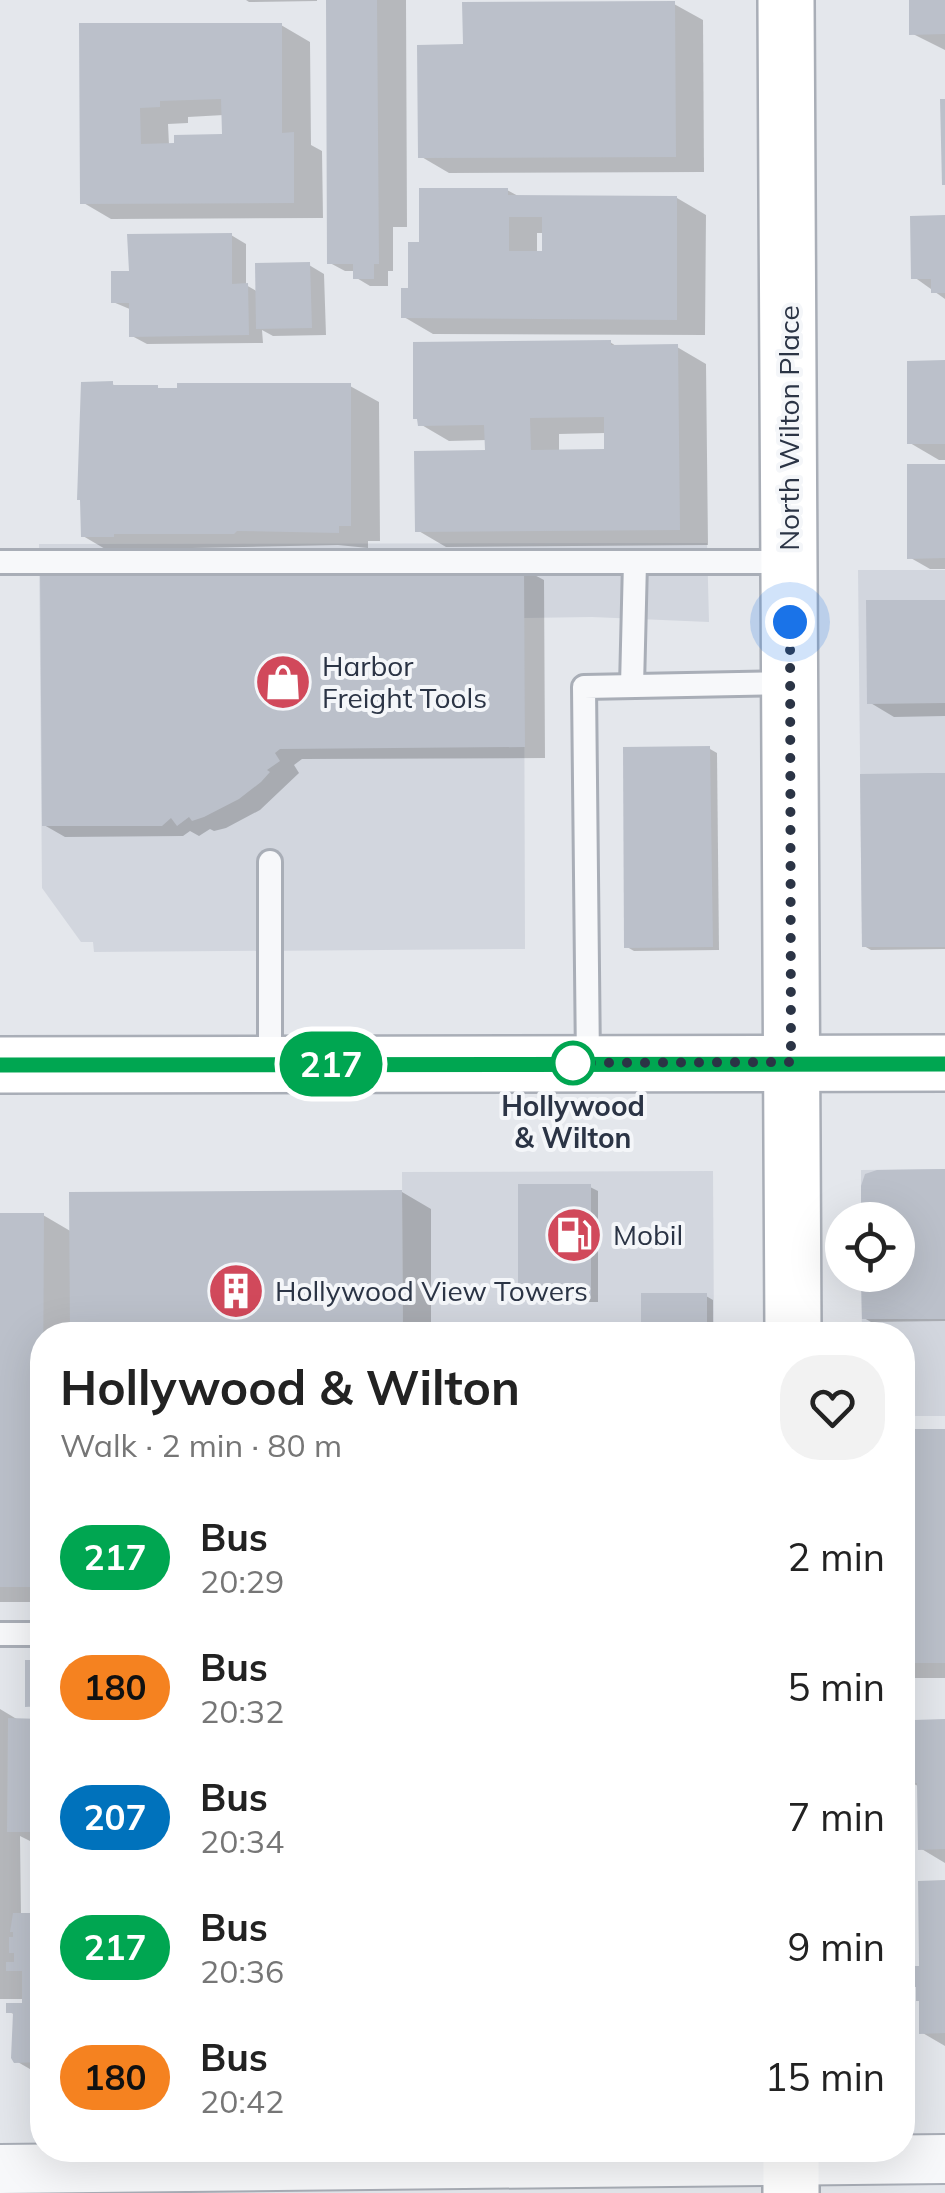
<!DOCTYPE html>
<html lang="en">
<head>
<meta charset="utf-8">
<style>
	:root { --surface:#fff; --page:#f2f2f2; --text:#222; --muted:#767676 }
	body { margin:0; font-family:Mulish,sans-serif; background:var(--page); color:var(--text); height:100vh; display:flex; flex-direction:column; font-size:38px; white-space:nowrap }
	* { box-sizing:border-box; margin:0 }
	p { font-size:32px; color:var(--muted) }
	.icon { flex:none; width:55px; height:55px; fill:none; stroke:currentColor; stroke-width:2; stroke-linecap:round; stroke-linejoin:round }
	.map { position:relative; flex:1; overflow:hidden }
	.drawer { position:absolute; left:30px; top:1322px; width:885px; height:840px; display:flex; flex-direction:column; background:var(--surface); border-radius:40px; box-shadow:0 10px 40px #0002 }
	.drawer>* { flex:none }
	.badge { padding:0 20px; border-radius:32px; font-size:35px; line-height:65px }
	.buttons { position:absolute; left:825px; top:1202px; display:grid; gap:20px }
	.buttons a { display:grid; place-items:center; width:90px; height:90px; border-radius:50%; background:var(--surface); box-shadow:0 10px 40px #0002; font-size:50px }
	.you { position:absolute; width:50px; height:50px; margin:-25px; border:8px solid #fff; border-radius:50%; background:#1a73e8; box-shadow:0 0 0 15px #1a73e833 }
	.map>.badge { position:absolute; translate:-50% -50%; box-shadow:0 0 0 5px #fff }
	.round { display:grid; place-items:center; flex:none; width:105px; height:105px; border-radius:40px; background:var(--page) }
	.headline { display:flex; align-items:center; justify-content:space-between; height:170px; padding:0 30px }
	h1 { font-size:48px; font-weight:700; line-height:75px }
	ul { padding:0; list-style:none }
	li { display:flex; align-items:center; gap:30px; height:130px; padding:0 30px }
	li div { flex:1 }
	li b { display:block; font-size:38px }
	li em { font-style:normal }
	li .badge { min-width:110px; font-weight:700; text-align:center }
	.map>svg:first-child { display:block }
</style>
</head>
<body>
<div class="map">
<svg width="945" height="2193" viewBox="0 0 945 2193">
	<rect width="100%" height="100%" fill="#e4e7ec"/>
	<g fill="#d2d6de">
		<path d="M707,543L709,622L592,617L524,618L525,949L94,952L93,942H81L42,888L39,544Z"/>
		<path d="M858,570H945V947H862Z"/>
		<path d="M945,1169V1416H903L902,1335H862L861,1275H898V1220H861V1170Z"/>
		<path d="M713,1171L714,1335H403L402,1172Z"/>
	</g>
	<g fill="#0003" fill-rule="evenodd">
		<path d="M246,0H317V1L249,2Z"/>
		<path d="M329,0H406L407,227H393V271H388V286H370L355,277V271H345L330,263Z"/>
		<path d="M912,0H945V50L911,33Z"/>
		<path d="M674,4L703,20L704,172L449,173L420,156L465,47Z"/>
		<path d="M82,25H281L310,42L311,145L322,151L323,218L111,219L82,202ZM224,115V136L169,145L168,124L188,123V117Z"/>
		<path d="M507,190L520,197L677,198L706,215L705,335L433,334L404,317L421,244ZM537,233H545V253H537Z"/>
		<path d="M945,218V299L914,277Z"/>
		<path d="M231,235L246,244V285L258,292L309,265L324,274L326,335L273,336L262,330L263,343L147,344L132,336V310L113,302L131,273Z"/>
		<path d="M610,342L619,348L677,347L706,364L708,545L446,547L417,530L487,452V440L449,441L420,424ZM606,433V451L559,452V434Z"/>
		<path d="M945,363V460H939L910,443Z"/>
		<path d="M112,384L118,387L162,390L350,386L379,402L380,541H368V548L338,545L142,549V553H112L83,536Z"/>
		<path d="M945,466V569H930L909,557Z"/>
		<path d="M523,569L544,580L545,758L302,759L294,765L299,773L260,810L226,828L214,831L210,829L199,836L190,831L183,836L65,837L44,825Z"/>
		<path d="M945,602V716L894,717L869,702Z"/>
		<path d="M710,749L717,753L719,950L634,951L627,947Z"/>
		<path d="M945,776V949L871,950L864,946Z"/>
		<path d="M945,1172V1321L871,1322L864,1318L865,1275H898V1220H865Z"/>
		<path d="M590,1187L598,1191V1302H528L521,1298Z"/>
		<path d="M402,1192L431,1209V1335H42V1602H0V1216L43,1215L72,1232Z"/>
		<path d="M706,1296L713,1300V1335H644Z"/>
		<rect x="902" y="1431" width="43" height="247"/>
		<path d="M28,1662H42V1714L28,1705Z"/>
		<path d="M0,1709L20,1721H42V1847L20,1836L21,1915H42V2076L16,2061V2015L9,2012L25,2006V1999H0Z"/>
		<path d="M945,1722V1863L920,1848V1787L912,1783L917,1762Z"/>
		<path d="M945,1882V2046L921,2032L918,1987Z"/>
	</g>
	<g fill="#bbc0ca" fill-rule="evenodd">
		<path d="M326,0H377L379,264H374V279H353V264H327Z"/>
		<path d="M909,0H945V34L909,35Z"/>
		<path d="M675,1L676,157L418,158L417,45L463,44L462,2Z"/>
		<path d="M79,23H282V133L294,132V203L80,204ZM221,99L222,134L174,135V143L141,144L140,108L160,107V101Z"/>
		<path d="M940,99H945V185H942Z"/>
		<path d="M419,188H508V195L677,196V320L401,318V288H408V242H419ZM509,217H542V251H509Z"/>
		<path d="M945,215V293H931V279H911L910,216Z"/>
		<path d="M232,233V284L248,283L249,335L129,337V303H111V271H129L127,234Z"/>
		<path d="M310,262L312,328L256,329L255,263Z"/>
		<path d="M611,340V345L678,344L680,530L415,532L414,451L485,450L484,425L418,426L417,419H413V342ZM604,417V449L531,450L530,418Z"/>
		<path d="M945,360V444H907V361Z"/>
		<path d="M113,381V385H158V388H177V383H351V526H339V533L237,531L234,534H114V537H81L80,500H77L81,382Z"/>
		<path d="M907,464H945V558L907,559Z"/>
		<path d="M524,566L525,747L280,749L275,753L280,761L267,770L270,772L261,782L239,799L204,817L192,821L189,817L177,826L171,818L162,826H42L40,569Z"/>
		<path d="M866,600H945V703L867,704Z"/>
		<path d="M710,746L713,947L624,948L623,747Z"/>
		<path d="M928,773H945V947H862L860,774Z"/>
		<path d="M945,1169V1319H862L861,1275H898V1220H861V1186L865,1174L877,1170Z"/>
		<rect x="518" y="1184" width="73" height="115"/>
		<path d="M402,1190L403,1335H310V1331L268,1332V1335H70L69,1192Z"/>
		<path d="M0,1213H44L42,1587H0Z"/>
		<rect x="641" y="1293" width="66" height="42"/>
		<rect x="902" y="1429" width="43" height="234"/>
		<path d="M25,1660H42V1706L25,1707Z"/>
		<path d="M8,1718L42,1719V1842H37V1832H7Z"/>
		<path d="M945,1719V1849L918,1850L917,1783L910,1784V1760H915L914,1720Z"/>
		<path d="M945,1880V2033L919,2034V2001H916V1987H913L912,1966H919L918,1881Z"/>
		<path d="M13,1913H42V2062L14,2063L11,2058L13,2013H6V2003H22V1971H6V1962H14V1953H9V1937H13V1932H10Z"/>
	</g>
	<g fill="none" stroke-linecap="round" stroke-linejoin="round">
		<g stroke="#a9aeb7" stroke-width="28">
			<g id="lane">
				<path d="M0,562H790"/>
				<path d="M632,686L635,562"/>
				<path d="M270,862V1064"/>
				<path d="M588,1063L584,687L790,683"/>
				<path d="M0,1634H42"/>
			</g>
		</g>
		<g stroke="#a9aeb7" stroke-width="52">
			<path id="street" d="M0,2169L945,2159"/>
		</g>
		<g stroke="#a9aeb7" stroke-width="60">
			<g id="secondary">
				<path d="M786,0L793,1335"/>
				<path d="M0,1065L945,1063"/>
				<path d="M791,2150V2193"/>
			</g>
		</g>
		<use href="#lane" stroke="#f7f8fa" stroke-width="22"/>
		<use href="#street" stroke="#f7f8fa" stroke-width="48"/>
		<use href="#secondary" stroke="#fff" stroke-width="55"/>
	</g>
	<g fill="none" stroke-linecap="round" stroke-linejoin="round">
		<g stroke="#fff" stroke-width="22">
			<path id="line" d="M0,1065L945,1064"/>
		</g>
		<use href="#line" stroke="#00a651" stroke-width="15"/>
		<path stroke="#2b3445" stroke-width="10" stroke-dasharray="0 18" d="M573,1063L791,1062L790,622"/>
	</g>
	<defs>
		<g id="shop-disc" transform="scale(2.875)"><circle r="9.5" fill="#d1495b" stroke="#f4f6f9"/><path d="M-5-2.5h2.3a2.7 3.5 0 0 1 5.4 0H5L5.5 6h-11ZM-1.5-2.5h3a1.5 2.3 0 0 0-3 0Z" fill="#fff"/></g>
		<g id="fuel-disc" transform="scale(2.875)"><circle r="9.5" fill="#d1495b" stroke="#f4f6f9"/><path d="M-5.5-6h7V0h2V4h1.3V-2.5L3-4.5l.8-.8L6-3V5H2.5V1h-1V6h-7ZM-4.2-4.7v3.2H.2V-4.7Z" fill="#fff"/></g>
		<g id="building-disc" transform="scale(2.875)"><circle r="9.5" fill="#d1495b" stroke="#f4f6f9"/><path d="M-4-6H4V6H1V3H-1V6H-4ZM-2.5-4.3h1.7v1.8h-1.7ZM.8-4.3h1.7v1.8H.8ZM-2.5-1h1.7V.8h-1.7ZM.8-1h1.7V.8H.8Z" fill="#fff"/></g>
	</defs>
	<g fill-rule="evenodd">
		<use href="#shop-disc" x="283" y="682"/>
		<use href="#fuel-disc" x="574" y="1235"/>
		<use href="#building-disc" x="236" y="1291"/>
	</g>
	<circle fill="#fff" stroke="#00a651" stroke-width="5" cx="573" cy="1063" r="20"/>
	<g text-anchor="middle" stroke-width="8" stroke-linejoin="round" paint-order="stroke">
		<g font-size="28" fill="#2b3445" stroke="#f4f6f9">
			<text transform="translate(789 428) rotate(-90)" y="10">North Wilton Place</text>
		</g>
		<g font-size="28" fill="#2b3445" stroke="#f4f6f9" text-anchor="start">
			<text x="322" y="676">Harbor<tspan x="322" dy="32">Freight Tools</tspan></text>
			<text x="613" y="1245">Mobil</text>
			<text x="275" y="1301">Hollywood View Towers</text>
		</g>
		<g font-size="28" font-weight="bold" fill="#2b3445" stroke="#f4f6f9">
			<text x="573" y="1116">Hollywood<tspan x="573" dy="32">&amp; Wilton</tspan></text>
		</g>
	</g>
</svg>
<div class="buttons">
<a><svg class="icon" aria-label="locate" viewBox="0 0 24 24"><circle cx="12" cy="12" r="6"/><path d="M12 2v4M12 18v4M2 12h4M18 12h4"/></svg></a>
</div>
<div class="you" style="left:790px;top:622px"></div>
<b class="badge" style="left:331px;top:1064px;background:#00a651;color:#fff">217</b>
<section class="drawer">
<div class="headline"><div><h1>Hollywood &amp; Wilton</h1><p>Walk · 2 min · 80 m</p></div><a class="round"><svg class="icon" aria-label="heart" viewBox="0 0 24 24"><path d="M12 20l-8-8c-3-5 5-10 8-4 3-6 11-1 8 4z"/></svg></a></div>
<ul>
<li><span class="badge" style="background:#00a651;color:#fff">217</span><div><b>Bus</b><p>20:29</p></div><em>2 min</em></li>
<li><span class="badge" style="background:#f58220;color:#111">180</span><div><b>Bus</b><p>20:32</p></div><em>5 min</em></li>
<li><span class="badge" style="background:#0072bc;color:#fff">207</span><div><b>Bus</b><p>20:34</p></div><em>7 min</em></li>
<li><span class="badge" style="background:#00a651;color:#fff">217</span><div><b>Bus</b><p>20:36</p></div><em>9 min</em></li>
<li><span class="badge" style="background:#f58220;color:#111">180</span><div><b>Bus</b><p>20:42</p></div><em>15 min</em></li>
</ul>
</section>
</div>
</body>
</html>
